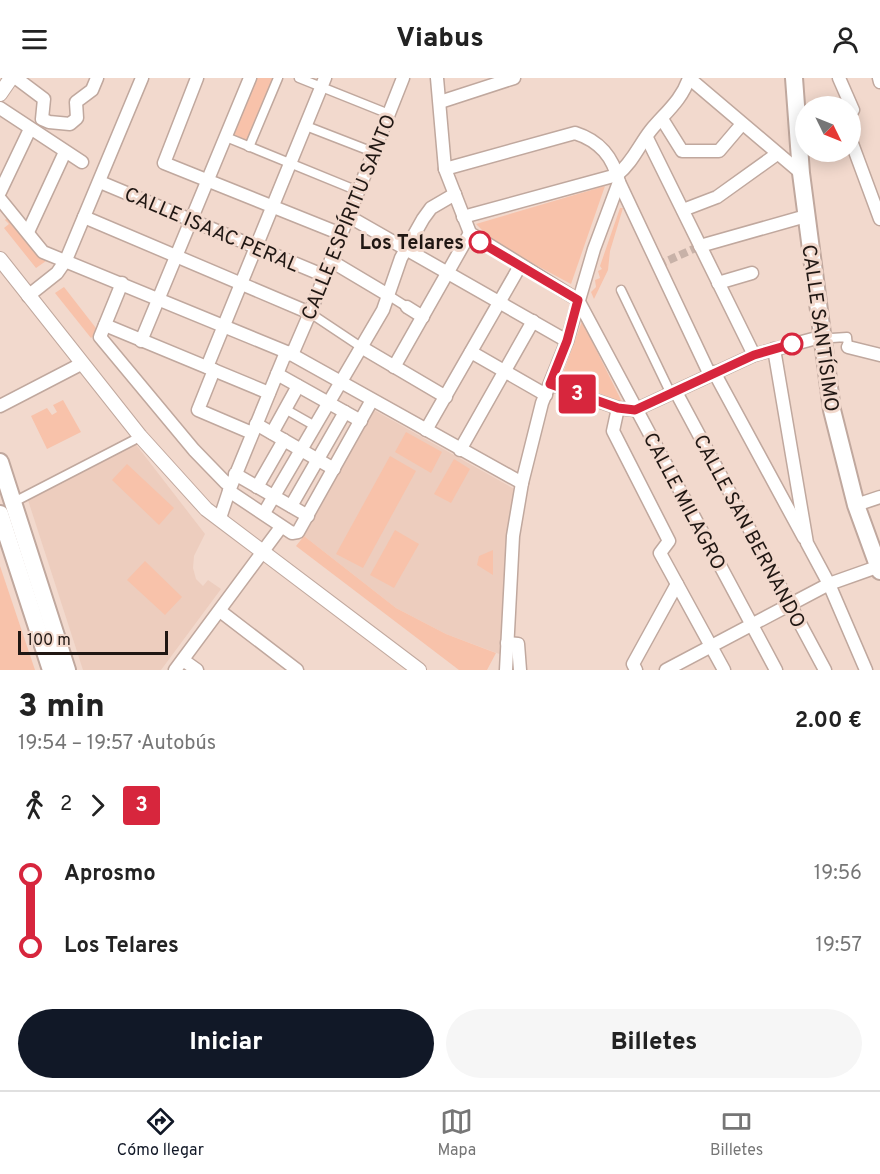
<!DOCTYPE html>
<html lang="es">
<head>
<meta charset="utf-8">
<style>
	:root { --surface:#fff; --page:#f6f6f6; --text:#222; --muted:#767676; --line:#e0e0e0; --accent:#111827 }
	body { margin:0; font-family:Overpass,sans-serif; background:var(--page); color:var(--text); height:100vh; display:flex; flex-direction:column; font-size:22px; white-space:nowrap }
	* { box-sizing:border-box; margin:0 }
	p { font-size:20px; color:var(--muted) }
	.icon { flex:none; width:33px; height:33px; fill:none; stroke:currentColor; stroke-width:2; stroke-linecap:round; stroke-linejoin:round }
	.map { position:relative; height:592px; overflow:hidden }
	.details { display:flex; flex-direction:column; background:var(--surface); flex:1 }
	.details>* { flex:none }
	.badge { padding:0 12px; border-radius:4px; font-size:21px; line-height:39px }
	.needle { width:39px; rotate:133deg }
	.fabs { position:absolute; left:795px; top:18px; display:grid; gap:12px }
	.fabs a { display:grid; place-items:center; width:66px; height:66px; border-radius:50%; background:var(--surface); box-shadow:0 3px 15px #0003; font-size:30px }
	.scale { position:absolute; left:18px; bottom:15px; width:150px; box-sizing:border-box; padding-left:6px; border:3px solid #201713; border-top:0; font-size:16px; line-height:21px; white-space:nowrap; color:#201713; -webkit-text-stroke:4px #f2d9cd; paint-order:stroke }
	.map>.badge { position:absolute; translate:-50% -50%; box-shadow:0 0 0 3px #fff }
	.legs { display:flex; align-items:center; gap:9px; height:66px; padding:0 18px; font-size:20px }
	.legs p { margin-inline-start:auto }
	.overview { display:flex; align-items:center; justify-content:space-between; height:102px; padding:0 18px }
	h1 { font-size:33px; font-weight:800; line-height:45px }
	.primary-button { display:flex; gap:12px; margin-top:auto; padding:12px 18px }
	.primary-button a { flex:1; height:69px; border-radius:36px; background:var(--accent); color:#fff; font-size:24px; font-weight:800; line-height:69px; text-align:center }
	.primary-button a+a { background:var(--page); color:var(--text) }
	ul { padding:0 18px; list-style:none }
	li { display:flex; align-items:center; gap:21px; height:72px; font-size:22px }
	li i { display:grid; place-items:center; width:9px; height:100%; margin:0 8px; background:currentColor }
	li i::after { content:''; width:15px; height:15px; margin:-8px; border:4px solid; border-radius:50%; background:var(--surface) }
	li p { margin-inline-start:auto }
	li:first-child i { background:linear-gradient(#0000 50%,currentColor 0) }
	li:last-child i { background:linear-gradient(currentColor 50%,#0000 0) }
	header { display:flex; justify-content:space-between; align-items:center; height:78px; padding:0 18px; background:var(--surface); font-size:27px; font-weight:800 }
	.menu { display:flex; justify-content:space-around; align-items:center; height:84px; border-top:2px solid var(--line); background:var(--surface); font-size:16px; color:var(--muted) }
	.menu a { display:grid; justify-items:center; gap:3px }
	.menu .active { color:var(--accent) }
	.map>svg:first-child { display:block }
</style>
</head>
<body>
<header><svg class="icon" aria-label="menu" viewBox="0 0 24 24"><path d="M4 6h16M4 12h16M4 18h16"/></svg>Viabus<svg class="icon" aria-label="person" viewBox="0 0 24 24"><circle cx="12" cy="8" r="4"/><path d="M4 21q1-7 8-7t8 7"/></svg></header>
<div class="map">
<svg width="880" height="592" viewBox="0 0 880 592">
	<rect width="100%" height="100%" fill="#f2d9cd"/>
	<g fill="#edcdbe">
		<path d="M374,332L516,412L502,577L446,556L396,530L304,458Z"/>
		<path d="M134,364L205,456L194,478L193,490L196,501L203,508L208,502L221,511L161,592H83L27,419Z"/>
	</g>
	<g fill="#f8c2aa">
		<path d="M257,0H276L250,65L233,58Z"/>
		<path d="M605,108L571,206L495,165L476,146Z"/>
		<path d="M620,130H623L610,173L608,192L594,221L591,214L596,209L595,202L600,200L598,193L602,191L600,188Z"/>
		<path d="M9,138L46,183L36,190L4,150L9,146L5,142Z"/>
		<path d="M64,209L99,254L91,260L55,215Z"/>
		<path d="M582,243L622,324L565,302L562,298Z"/>
		<path d="M63,322L81,354L47,371L31,338L47,330L52,337L57,334L53,327Z"/>
		<path d="M406,354L442,374L431,395L395,374Z"/>
		<path d="M390,378L416,393L363,490L336,476Z"/>
		<path d="M454,381L470,391L451,425L434,416Z"/>
		<path d="M127,386L174,430L159,447L112,402Z"/>
		<path d="M395,452L419,466L394,510L370,497Z"/>
		<path d="M304,458L396,530L446,556L496,575L487,592H459L296,468Z"/>
		<path d="M493,472V497L477,487L479,478Z"/>
		<path d="M145,483L182,519L165,537L127,502Z"/>
		<path d="M0,488L35,592H0Z"/>
	</g>
	<g fill="none" stroke-linecap="round" stroke-linejoin="round">
		<path stroke="#c8b2a8" stroke-width="8" stroke-dasharray="8 4" stroke-linecap="butt" d="M658,187L700,168"/>
		<g stroke="#c0a89e" stroke-width="11">
			<g id="pedestrian">
				<path d="M299,0L389,36"/>
				<path d="M306,48L373,74"/>
				<path d="M226,59L358,113"/>
				<path d="M249,69L278,0"/>
				<path d="M621,212L671,316"/>
				<path d="M388,217L407,229"/>
				<path d="M310,235L361,269"/>
				<path d="M824,258L832,260L847,259L848,269"/>
				<path d="M285,331L315,348"/>
				<path d="M12,425L134,362"/>
			</g>
		</g>
		<g stroke="#c0a89e" stroke-width="15">
			<g id="minor">
				<path d="M16,0L44,21L42,41L49,44L70,46L77,40L76,24L92,12L97,0"/>
				<path d="M197,0L164,85L341,156"/>
				<path d="M437,0L445,91L470,155L578,222"/>
				<path d="M689,0L801,95"/>
				<path d="M839,0L853,32L850,36"/>
				<path d="M879,0L880,4"/>
				<path d="M440,24L514,0"/>
				<path d="M0,30L82,84"/>
				<path d="M662,41L682,73H719L742,46"/>
				<path d="M647,60L754,277"/>
				<path d="M850,60L880,141"/>
				<path d="M445,91L575,55C600,63 613,79 619,104L594,171L567,263L542,325L522,405L513,458L506,592"/>
				<path d="M100,104L325,198"/>
				<path d="M619,104L710,297"/>
				<path d="M0,114L30,51"/>
				<path d="M0,121L43,174L289,275L522,405"/>
				<path d="M683,132L717,119L777,76"/>
				<path d="M348,138L567,263"/>
				<path d="M84,139L310,235"/>
				<path d="M463,139L617,97C633,84 639,67 651,52C665,35 682,22 689,0"/>
				<path d="M28,154L65,74"/>
				<path d="M700,168L806,138"/>
				<path d="M331,183L388,217"/>
				<path d="M122,205L100,259L194,372L226,405"/>
				<path d="M718,205L752,195"/>
				<path d="M28,218L57,195L66,182L142,0"/>
				<path d="M578,222L776,592"/>
				<path d="M407,229L423,239"/>
				<path d="M105,247L269,315"/>
				<path d="M141,263L250,0"/>
				<path d="M361,269L446,319"/>
				<path d="M848,269L880,277"/>
				<path d="M774,271L807,465L829,506L866,592"/>
				<path d="M471,274L546,317"/>
				<path d="M207,289L325,0"/>
				<path d="M394,289L470,155"/>
				<path d="M214,292L198,332L252,355"/>
				<path d="M714,294L804,460"/>
				<path d="M277,296L361,343"/>
				<path d="M550,306L618,330L635,332L754,277L824,258"/>
				<path d="M676,314L825,592"/>
				<path d="M0,328L81,286"/>
				<path d="M618,330L613,353L669,463L660,475L724,592"/>
				<path d="M256,346L334,391"/>
				<path d="M426,352L520,188"/>
				<path d="M272,355L298,308"/>
				<path d="M460,372L533,243"/>
				<path d="M235,396L308,438"/>
				<path d="M257,409L284,362"/>
				<path d="M229,413L292,455L298,454L372,322"/>
				<path d="M856,427L880,419"/>
				<path d="M291,428L345,334"/>
				<path d="M264,435L383,232L401,180L423,141L431,130L455,116"/>
				<path d="M220,440L229,413L284,279L294,272L310,235L403,0"/>
				<path d="M220,533L297,592"/>
				<path d="M507,565L518,566L520,592"/>
				<path d="M183,582L197,592"/>
				<path d="M175,592L281,449"/>
				<path d="M636,592L633,586L677,506"/>
				<path d="M666,592L829,506L880,488"/>
			</g>
		</g>
		<g stroke="#c0a89e" stroke-width="16">
			<g id="tertiary">
				<path d="M0,16L11,0"/>
				<path d="M0,181L140,358L206,431L419,592"/>
			</g>
		</g>
		<g stroke="#c0a89e" stroke-width="20">
			<g id="secondary">
				<path d="M794,0L801,95L832,332L856,427L880,493"/>
				<path d="M0,384L67,592"/>
				<path d="M0,436L51,592"/>
			</g>
		</g>
		<use href="#pedestrian" stroke="#fff" stroke-width="8"/>
		<use href="#minor" stroke="#fff" stroke-width="12"/>
		<use href="#tertiary" stroke="#fff" stroke-width="14"/>
		<use href="#secondary" stroke="#fff" stroke-width="16"/>
	</g>
	<g fill="none" stroke-linecap="round" stroke-linejoin="round">
		<g stroke="#fff" stroke-width="14">
			<path id="line-1" d="M480,164L578,222L567,263L550,306L618,330L635,332L754,277L792,266"/>
		</g>
		<use href="#line-1" stroke="#d7263d" stroke-width="9"/>
	</g>
	<g fill="#fff" stroke="#d7263d" stroke-width="3">
		<circle cx="480" cy="164" r="10"/>
		<circle cx="792" cy="266" r="10"/>
	</g>
	<g text-anchor="middle" stroke-width="6" stroke-linejoin="round" paint-order="stroke">
		<g font-size="20" fill="#201713" stroke="#f2d9cd">
			<text transform="translate(348 139) rotate(-68)" y="7">CALLE ESPÍRITU SANTO</text>
			<text transform="translate(212 151) rotate(23)" y="7">CALLE ISAAC PERAL</text>
			<text transform="translate(821 250) rotate(82)" y="7">CALLE SANTÍSIMO</text>
			<text transform="translate(685 423) rotate(62)" y="7">CALLE MILAGRO</text>
			<text transform="translate(750 453) rotate(62)" y="7">CALLE SAN BERNANDO</text>
		</g>
		<g font-size="20" font-weight="bold" fill="#201713" stroke="#f2d9cd" text-anchor="end">
			<text x="464" y="171">Los Telares</text>
		</g>
	</g>
</svg>
<div class="fabs">
<a><svg class="needle" viewBox="-14 -14 28 28"><path d="M0-13l5 13h-10z" fill="#e53935"/><path d="M0 13l5-13h-10z" fill="#767676"/></svg></a>
</div>
<div class="scale">100 m</div>
<b class="badge" style="left:577px;top:316px;background:#d7263d;color:#fff">3</b>
</div>
<section class="details">
<div class="overview"><div><h1>3 min</h1><p>19:54 – 19:57 · Autobús</p></div><b>2.00 €</b></div>
<div class="legs"><svg class="icon" aria-label="walk" viewBox="0 0 24 24"><circle cx="13" cy="4" r="2"/><path d="M13 8l-2 6 4 7M11 14l-3 7M7 12l3-4h3l4 4"/></svg>2<svg class="icon" aria-label="forward" viewBox="0 0 24 24"><path d="M9 5l7 7-7 7"/></svg><b class="badge" style="background:#d7263d;color:#fff">3</b></div>
<ul>
<li><i style="color:#d7263d"></i><b>Aprosmo</b><p>19:56</p></li>
<li><i style="color:#d7263d"></i><b>Los Telares</b><p>19:57</p></li>
</ul>
<div class="primary-button"><a>Iniciar</a><a>Billetes</a></div>
</section>
<nav class="menu">
<a class="active"><svg class="icon" aria-label="directions" viewBox="0 0 24 24"><path d="M12 3l9 9-9 9-9-9zM9 14v-3h6M13 9l2 2-2 2"/></svg>Cómo llegar</a>
<a><svg class="icon" aria-label="map" viewBox="0 0 24 24"><path d="M3 6l6-2 6 2 6-2v14l-6 2-6-2-6 2zM9 4v14M15 6v14"/></svg>Mapa</a>
<a><svg class="icon" aria-label="tickets" viewBox="0 0 24 24"><path d="M3 7h18v10H3zM15 7v10"/></svg>Billetes</a>
</nav>
</body>
</html>
